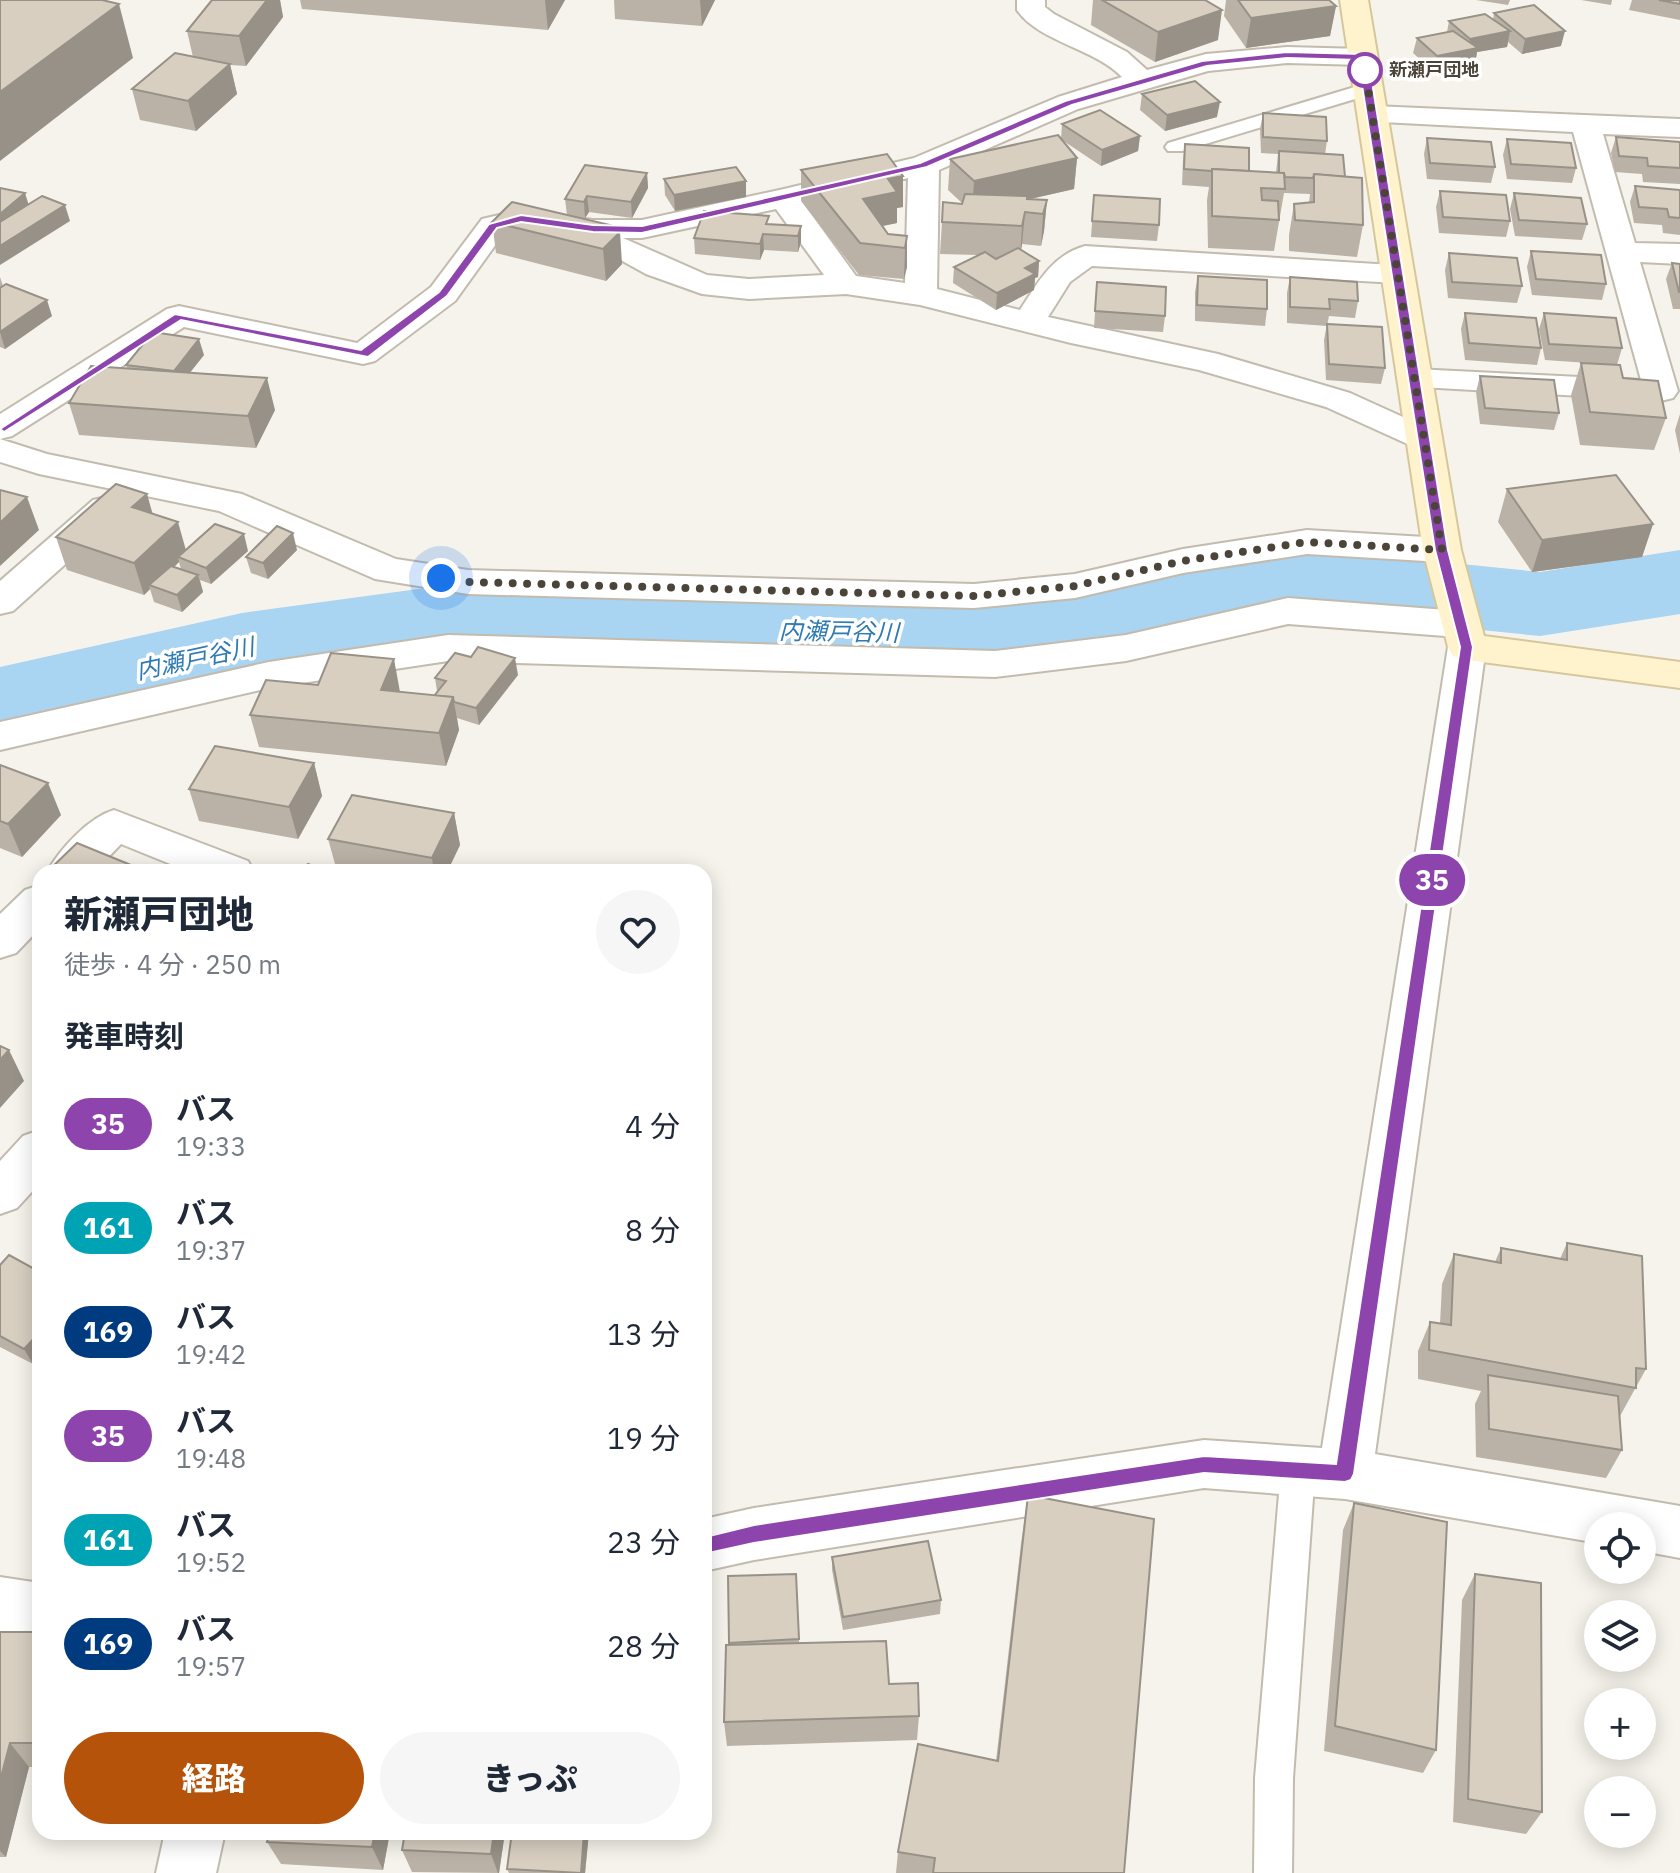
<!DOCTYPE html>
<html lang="ja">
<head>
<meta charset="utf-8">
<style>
	:root { --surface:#fff; --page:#f6f6f7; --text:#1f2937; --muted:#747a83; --accent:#b45309 }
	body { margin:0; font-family:"IBM Plex Sans","Noto Sans JP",sans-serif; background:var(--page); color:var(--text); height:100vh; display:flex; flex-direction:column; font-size:30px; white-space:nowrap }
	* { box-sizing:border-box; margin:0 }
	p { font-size:26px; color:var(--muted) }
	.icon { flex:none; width:44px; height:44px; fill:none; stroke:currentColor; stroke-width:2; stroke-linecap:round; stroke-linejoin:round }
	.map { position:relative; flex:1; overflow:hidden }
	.sheet { position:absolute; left:32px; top:864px; width:680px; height:976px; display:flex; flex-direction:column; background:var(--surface); border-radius:24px; box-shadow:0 4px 20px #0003 }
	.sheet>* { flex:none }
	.badge { padding:0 16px; border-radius:26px; font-size:28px; line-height:52px }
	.tools { position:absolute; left:1584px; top:1512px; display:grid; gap:16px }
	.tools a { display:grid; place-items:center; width:72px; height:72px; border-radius:50%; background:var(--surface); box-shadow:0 4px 20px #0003; font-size:40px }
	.you { position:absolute; width:40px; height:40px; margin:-20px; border:6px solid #fff; border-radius:50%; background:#1a73e8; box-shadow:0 0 0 12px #1a73e833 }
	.map>.badge { position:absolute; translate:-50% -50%; box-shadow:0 0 0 4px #fff }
	h2 { padding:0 32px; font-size:30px; line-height:72px }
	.round { display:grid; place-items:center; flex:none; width:84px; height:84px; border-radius:42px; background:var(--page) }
	.head { display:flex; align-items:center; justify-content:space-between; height:136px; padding:0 32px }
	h1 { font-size:38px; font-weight:800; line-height:60px }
	.button { display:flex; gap:16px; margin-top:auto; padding:16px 32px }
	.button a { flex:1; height:92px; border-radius:48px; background:var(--accent); color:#fff; font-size:32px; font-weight:800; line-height:92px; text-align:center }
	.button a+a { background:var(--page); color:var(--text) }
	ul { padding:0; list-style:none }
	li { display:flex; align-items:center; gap:24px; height:104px; padding:0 32px }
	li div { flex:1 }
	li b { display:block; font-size:30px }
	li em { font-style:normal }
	li .badge { min-width:88px; font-weight:700; text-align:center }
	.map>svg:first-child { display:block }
</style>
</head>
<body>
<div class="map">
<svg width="1680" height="1873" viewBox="0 0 1680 1873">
	<rect width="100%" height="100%" fill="#f6f3ec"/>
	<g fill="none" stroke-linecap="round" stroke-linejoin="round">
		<path fill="#a9d4f2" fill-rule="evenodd" d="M1680,550V614L1540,636L1332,615L1226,620L1045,660L869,667L433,653L242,681L0,737V667L242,613L433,587L869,601L1045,594L1226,556L1332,551L1540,572Z"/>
		<g stroke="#c2bbae" stroke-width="4">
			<g id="lane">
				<path d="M1368,83L1377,89L1375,93L1182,151H1168L1165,147L1168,143Z"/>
				<path d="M1298,1454L1310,1459L1315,1470L1293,1778L1292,1873H1254L1255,1778L1281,1470L1286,1459Z"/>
			</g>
		</g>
		<g stroke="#c2bbae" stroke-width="4">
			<g id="street">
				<path d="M1017,0H1045V7L1054,14L1127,52L1147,70L1206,54L1287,47L1363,49L1373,51L1377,57L1373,63L1363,65L1287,63L1208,71L1078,109L939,170L937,289L1020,310C1037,284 1052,255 1085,246L1409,266L1414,273L1409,280L1398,283L1092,266L1070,282L1048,317L1218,354L1350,393L1436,432L1442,439L1436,446L1424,450L1412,446L1326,407L1199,370L1071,343L920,305L846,294L749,299L702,294L646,274L617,258L580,245L577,236L521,228L504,233L455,301L375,361L363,364L184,327L12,436L0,439L47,454L242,494L396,559L468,570L974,584L1075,574L1183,549L1307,530L1442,538L1455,542L1461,550L1455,558L1442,562L1307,554L1183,573L1075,598L974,608L468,594L375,579L219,511L39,474L0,462V414L167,309L179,306L357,343L431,287L482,219L521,210L593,220H642L784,189L914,158L1058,97L1122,77C1094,48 1039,42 1017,10ZM908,178L905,283L856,276L803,203ZM776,209L824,275L749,279L707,275L623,238H642Z"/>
				<path d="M1373,106L1680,119V137L1603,134L1635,243L1680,244V264L1640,262L1678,391L1673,398L1661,401L1647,395L1634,399L1403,386L1398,379L1403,372L1415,369L1641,380L1573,132L1363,121L1358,115L1363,109Z"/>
				<path d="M106,497L119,500L124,508L119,516L13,611L0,614V581L93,500Z"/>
				<path d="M1288,598L1460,611L1474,615L1479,624L1474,633L1468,634L1481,638L1486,647L1375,1454L1680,1506V1558L1642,1551V1526H1598V1543L1345,1499L1204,1488L754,1560L704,1571V1519L754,1508L1204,1440L1322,1448L1448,647L1453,638L1458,637L1288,624L1126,661L995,677L448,661L269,688L0,750V722L269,662L448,635L995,651L1126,635Z"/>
				<path d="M114,810L248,861L254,872H190L121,844L94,872H47C60,849 88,818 114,810Z"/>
				<path d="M40,885V928L16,953L0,958V914L25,890Z"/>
				<path d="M40,1130V1183L17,1208L0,1214V1161L23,1136Z"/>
				<path d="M0,1577L40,1583V1637L0,1631Z"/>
				<path d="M165,1832H225L216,1873H156Z"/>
			</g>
		</g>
		<g stroke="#d6c79b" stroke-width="4">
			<path id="secondary" d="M1340,0H1368L1461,550L1484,636L1680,662V688L1467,660L1453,656L1448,647L1423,550Z"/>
		</g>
		<use href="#lane" fill="#fff" fill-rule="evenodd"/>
		<use href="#street" fill="#fff" fill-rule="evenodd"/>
		<use href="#secondary" fill="#fff3cd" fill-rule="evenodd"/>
	</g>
	<g fill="#bab2a6" fill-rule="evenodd">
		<path d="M212,0H280L283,17L246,66L230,65L237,94L196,131L140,120L132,89L193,57L187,31Z"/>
		<path d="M300,0H565L548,30L302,9Z"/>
		<path d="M614,0H715L702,26L615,19Z"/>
		<path d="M1093,0H1205L1218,40L1155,62L1091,25Z"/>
		<path d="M1226,0H1329L1336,6L1330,36L1246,48L1224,16Z"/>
		<path d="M1476,0H1510L1508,5Z"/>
		<path d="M1581,0H1612L1611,5Z"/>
		<path d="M1632,0H1680V20L1629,10Z"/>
		<path d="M1494,13L1561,46L1522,54L1508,42L1507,47L1477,52L1475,64L1434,72L1413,53L1417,38L1447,32L1449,21L1493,20Z"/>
		<path d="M1142,94L1217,117L1165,131L1140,110Z"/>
		<path d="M1263,113L1327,141L1325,154L1345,177L1363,225L1357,257L1289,251V235L1294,204L1309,203L1310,194L1284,193L1274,251L1208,248L1207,200L1209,187L1182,185L1183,160L1185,144L1249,171L1276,173L1278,154L1261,153L1260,129Z"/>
		<path d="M1062,124L1140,136L1138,151L1101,166L1062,140L1077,158L1074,189L1031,199L1047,200L1044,231L1041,246L1022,244L1021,250L1039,261L1038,277L1035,278L1034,290L996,310L953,283L954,267L978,255L940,254L942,222L962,203L948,190L950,159L1061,139Z"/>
		<path d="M1616,137L1680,142V184L1643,182L1642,174L1615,172L1611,153Z"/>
		<path d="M1427,138L1495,167L1491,183L1427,179L1424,154Z"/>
		<path d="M1507,139L1576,168L1572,183L1507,179L1503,155Z"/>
		<path d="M801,170L903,207L897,208V223L882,226L888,234L907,236V267L904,279L859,275L801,201Z"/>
		<path d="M647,173L648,188L632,218L589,212L585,218L572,216L610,225V230L622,264L606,281L496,253L492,222L567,215L565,199Z"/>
		<path d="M664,179L746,181V197L675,211L665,195Z"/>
		<path d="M1635,186L1680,190V235L1663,233L1662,225L1634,223L1630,202Z"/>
		<path d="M1440,191L1510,221L1506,237L1439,233L1436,207Z"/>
		<path d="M1514,193L1587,224L1582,240L1515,236L1510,209Z"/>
		<path d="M1094,195L1159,225L1157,241L1091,237Z"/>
		<path d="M769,225L801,226V242L798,252L764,250L760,260L695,254L694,238Z"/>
		<path d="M1531,251L1606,284L1602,300L1532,295L1527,267Z"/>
		<path d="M1449,253L1522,286L1517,303L1448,298L1445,270Z"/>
		<path d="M1672,263L1680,264V309H1673L1666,279Z"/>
		<path d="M1198,276L1267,309L1265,326L1195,321V292Z"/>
		<path d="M0,277L3,286L52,316L5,349L0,347Z"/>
		<path d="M1290,277L1358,301L1355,318L1329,316L1327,326L1287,323V293Z"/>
		<path d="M1097,282L1165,316L1163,332L1094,328Z"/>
		<path d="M1465,313L1541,348L1537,365L1465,360L1461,329Z"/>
		<path d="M1544,313L1622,348L1617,365L1545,360L1539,329Z"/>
		<path d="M1327,324L1385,368L1381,384L1326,380L1324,340Z"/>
		<path d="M204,355L190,372L275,410L256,448L79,435L69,403L127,368L126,365Z"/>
		<path d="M1581,363L1623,378L1666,418L1654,450L1580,445L1571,395Z"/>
		<path d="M1480,376L1559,413L1554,430L1480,424L1476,392Z"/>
		<path d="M1680,414V454L1675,430Z"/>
		<path d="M1507,489L1653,524L1642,557L1532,572L1498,522Z"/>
		<path d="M153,514L186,550L248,551L211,584L200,580L203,592L182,612L154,602L150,589L144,595L67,570L56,537ZM179,562L181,569L174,567Z"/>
		<path d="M297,550L268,579L251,573L246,557Z"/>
		<path d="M518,675L479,725L457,718L459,730L446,766L259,747L250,715L400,692L434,696L437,691L435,678Z"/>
		<path d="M314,763L322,796L298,839L199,821L189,789Z"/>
		<path d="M0,765L61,815L22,857L0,848Z"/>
		<path d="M454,813L460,845L447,872L337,871L328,839Z"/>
		<path d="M40,879V899L34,885Z"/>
		<path d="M40,1172V1192L34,1179Z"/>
		<path d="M1567,1243L1646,1369L1620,1416L1622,1450L1606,1478L1476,1457L1475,1404L1481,1391L1418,1379V1351L1430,1322L1440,1324L1442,1284L1454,1254L1495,1262L1501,1248L1560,1259Z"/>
		<path d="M0,1265L40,1272V1356L33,1364L0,1347Z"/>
		<path d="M1028,1495L1124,1873H896L898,1852L996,1761L1021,1544Z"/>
		<path d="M1354,1503L1436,1750L1423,1773L1324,1751L1343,1530Z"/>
		<path d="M832,1557L941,1600L940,1614L843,1630L832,1570Z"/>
		<path d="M1475,1574L1542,1812L1526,1834L1453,1822L1462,1600Z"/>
		<path d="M728,1576L799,1639V1643L889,1684L919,1716L917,1740L727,1746L724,1722L729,1645Z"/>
		<path d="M0,1632H40V1767H29L6,1857H0Z"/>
		<path d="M270,1832H390L383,1870L281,1864L267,1842Z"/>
		<path d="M405,1832H505L499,1873L412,1872L402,1850Z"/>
		<path d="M589,1832L585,1873H509L507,1869Z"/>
	</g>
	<g fill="#979187">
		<path d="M267,0H280L283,17L246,66L239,36Z"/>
		<path d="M545,0H565L548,30Z"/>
		<path d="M700,0H715L702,26Z"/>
		<path d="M119,4L133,58L0,161V92Z"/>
		<path d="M1336,6L1330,36L1246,48L1251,18Z"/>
		<path d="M1222,10L1218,40L1155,62L1158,32Z"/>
		<path d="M1510,31L1507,47L1477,52L1475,64L1434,72L1437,56L1467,50L1470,39Z"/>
		<path d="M1565,31L1561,46L1522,54L1525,39Z"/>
		<path d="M230,64L237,94L196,131L188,101Z"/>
		<path d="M1220,102L1217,117L1165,131L1167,115Z"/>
		<path d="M1140,136L1138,151L1101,166L1102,150Z"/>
		<path d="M1077,158L1074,189L972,212L974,181Z"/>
		<path d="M647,173L648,188L632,218L631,202Z"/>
		<path d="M903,176V207L897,208V223L863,230V199L888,179Z"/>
		<path d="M746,181V197L675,211L674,195Z"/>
		<path d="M25,193L30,209L0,234V214Z"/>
		<path d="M587,196L589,212L585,218L584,202Z"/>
		<path d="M1047,200L1044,231L1041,246L1043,214Z"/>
		<path d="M65,205L70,221L0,265V246Z"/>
		<path d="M1025,212L1022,244L1020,257L1022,226Z"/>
		<path d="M610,225L611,241L620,232L622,264L606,281L603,249L606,229Z"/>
		<path d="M801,226V242L798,252V236Z"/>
		<path d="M763,234L764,250L760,260V244Z"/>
		<path d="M907,236V267L904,279L905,248Z"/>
		<path d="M1039,261L1038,277L1035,278L1034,290L996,310L997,293L1025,268Z"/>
		<path d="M47,300L52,316L5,349L0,332Z"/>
		<path d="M199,339L204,355L177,389L173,372Z"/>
		<path d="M267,378L275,410L256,448L248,416Z"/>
		<path d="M147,494L156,526L132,507Z"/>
		<path d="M27,497L39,530L0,566V523Z"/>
		<path d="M178,522L187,554L178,557L179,562L153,587L149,585L150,589L144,595L134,563Z"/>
		<path d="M1653,524L1642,557L1532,572L1542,540Z"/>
		<path d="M293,533L297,550L268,579L263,563Z"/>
		<path d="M244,534L248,551L211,584L206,568Z"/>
		<path d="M198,575L203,592L182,612L177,595Z"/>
		<path d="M515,658L518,675L479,725L476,708Z"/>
		<path d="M394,659L400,692L388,723L381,690Z"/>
		<path d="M453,697L459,730L446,766L439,733Z"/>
		<path d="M314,763L322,796L298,839L289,807Z"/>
		<path d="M48,783L61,815L22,857L8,824Z"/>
		<path d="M454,813L460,845L447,872H434L432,858Z"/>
		<path d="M9,1050L24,1081L0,1108V1060Z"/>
		<path d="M40,1332V1356L33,1364L24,1349Z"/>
		<path d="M10,1743L29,1767L6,1857L0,1851V1781Z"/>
		<path d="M375,1832H390L383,1870L372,1847Z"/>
		<path d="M494,1832H505L499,1873H498L491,1854Z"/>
		<path d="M584,1832H589L585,1873H581Z"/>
	</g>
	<g fill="#d8cfc1" stroke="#979187" stroke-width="2">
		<path d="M0,0H102L119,4L0,92Z"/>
		<path d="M212,0H267L239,36L187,31Z"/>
		<path d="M1102,0H1205L1222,10L1158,32Z"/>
		<path d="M1238,0H1329L1336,6L1251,18Z"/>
		<path d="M1659,0H1680V4Z"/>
		<path d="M1534,5L1565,31L1525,39L1494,13Z"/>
		<path d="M1485,14L1510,31L1470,39L1449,21Z"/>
		<path d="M1453,31L1478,48L1437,56L1417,38Z"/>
		<path d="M175,53L230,64L188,101L132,89Z"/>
		<path d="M1195,81L1220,102L1167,115L1142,94Z"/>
		<path d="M1100,110L1140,136L1102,150L1062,124Z"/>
		<path d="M1263,113L1326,117L1327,141L1263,137Z"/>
		<path d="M1058,135L1077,158L974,181L950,159Z"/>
		<path d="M1616,137L1680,142V168L1648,166L1647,158L1619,156Z"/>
		<path d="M1427,138L1491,142L1495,167L1430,163Z"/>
		<path d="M1507,139L1571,143L1576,168L1511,164Z"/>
		<path d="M1185,144L1249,148V171L1212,169V171L1184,169Z"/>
		<path d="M1279,151L1343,155L1345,177L1314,174L1313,178L1285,177L1284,173H1279Z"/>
		<path d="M887,154L903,176L888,179L897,192L863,199L888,234L907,236L905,248L860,243L801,170Z"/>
		<path d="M585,165L647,173L631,202L587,196L584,202L565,199Z"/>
		<path d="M736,167L746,181L674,195L664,179Z"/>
		<path d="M1212,169L1284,173L1285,189L1261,188L1262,200L1278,201L1279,220L1212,216Z"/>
		<path d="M1314,174L1362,178L1363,225L1295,220L1294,204L1314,202Z"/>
		<path d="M1635,186L1680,190V218L1669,217L1667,209L1639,207Z"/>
		<path d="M0,188L25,193L0,214Z"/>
		<path d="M1440,191L1506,195L1510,221L1443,217Z"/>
		<path d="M1514,193L1581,198L1587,224L1519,220Z"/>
		<path d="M965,194L1027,196V199L1047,200L1043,214L1025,212L1022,226L942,222L943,202L962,204Z"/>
		<path d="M1094,195L1160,199L1159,225L1092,221Z"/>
		<path d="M42,196L65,205L0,246V222Z"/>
		<path d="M512,202L610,225L606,229L620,232L603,249L492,222Z"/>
		<path d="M704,211L769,216L766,224L801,226L798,236L763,234L760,244L694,238Z"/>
		<path d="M1018,248L1039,261L1025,268L1035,274L997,293L954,267L985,252L996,259Z"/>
		<path d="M1531,251L1601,255L1606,284L1536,279Z"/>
		<path d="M1449,253L1517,258L1522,286L1452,282Z"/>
		<path d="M1672,263L1680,264V292H1679Z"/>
		<path d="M1198,276L1267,280V309L1197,305Z"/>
		<path d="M1290,277L1357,282L1358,301L1329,299L1330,309L1290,307Z"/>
		<path d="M1097,282L1166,287L1165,316L1095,311Z"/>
		<path d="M6,284L47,300L0,332V288Z"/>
		<path d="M1465,313L1536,318L1541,348L1469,343Z"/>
		<path d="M1544,313L1616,318L1622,348L1549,344Z"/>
		<path d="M1327,324L1382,327L1385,368L1329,364Z"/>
		<path d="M153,332L199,339L174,371L126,365Z"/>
		<path d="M1581,363L1620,365L1623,378L1658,381L1666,418L1590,412Z"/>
		<path d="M91,366L267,378L248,416L69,403Z"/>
		<path d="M1480,376L1554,380L1559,413L1485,408Z"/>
		<path d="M1616,475L1653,524L1542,540L1507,489Z"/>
		<path d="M116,484L147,494L132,507L178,522L134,563L56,537Z"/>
		<path d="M0,490L27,497L0,523Z"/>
		<path d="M215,524L244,534L206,568L178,557Z"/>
		<path d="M277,526L293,533L263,563L246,557Z"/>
		<path d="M171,566L198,575L177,595L149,585Z"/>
		<path d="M478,647L515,658L476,708L454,702L453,697L434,696L446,681L435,678L455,653L471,657Z"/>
		<path d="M331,653L394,659L381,690L453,697L439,733L250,715L266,680L318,685Z"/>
		<path d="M215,746L314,763L289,807L189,789Z"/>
		<path d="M0,765L48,783L8,824L0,821Z"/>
		<path d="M352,795L454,813L432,858L328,839Z"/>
		<path d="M77,843L148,872H47Z"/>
		<path d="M308,864L329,872H300Z"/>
		<path d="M40,879V887L34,885Z"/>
		<path d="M0,1046L9,1050L0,1060Z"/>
		<path d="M40,1172V1182L34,1179Z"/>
		<path d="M1567,1243L1642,1256L1646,1369L1636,1368V1388L1429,1350L1430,1322L1451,1325L1454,1254L1501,1263V1248L1567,1260Z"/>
		<path d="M9,1255L40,1272V1332L24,1349L0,1336V1265Z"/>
		<path d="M1488,1375L1618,1396L1622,1450L1489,1429Z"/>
		<path d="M1028,1495L1154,1519L1124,1873H933L935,1858L898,1852L918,1744L998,1761Z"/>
		<path d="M1354,1503L1447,1522L1436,1750L1335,1726Z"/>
		<path d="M928,1541L941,1600L843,1617L832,1557Z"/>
		<path d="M796,1574L799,1639L729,1643L728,1576Z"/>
		<path d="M1475,1574L1541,1583L1542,1812L1468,1799Z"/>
		<path d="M0,1632H40V1743H10L0,1781Z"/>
		<path d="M886,1641L889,1684L918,1683L919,1716L724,1722L726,1645Z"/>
		<path d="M270,1832H375L372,1847L267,1842Z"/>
		<path d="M405,1832H494L491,1854L402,1850Z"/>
		<path d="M512,1832H584L581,1873L507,1869Z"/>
	</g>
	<path fill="#8e44ad" stroke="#fff" stroke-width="2" d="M1287,52L1363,54L1368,57L1448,550L1473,647L1354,1474L1351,1480L1345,1482L1204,1473L754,1543L704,1554L697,1551L694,1545L697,1539L754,1525L1204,1456L1336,1464L1460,647L1435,550L1358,60L1287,58L1207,66L1072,105L927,167L642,233L593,232L521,222L497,228L447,296L368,357L181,320L4,432L0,429L175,314L361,350L439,292L489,224L521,215L593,225L642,226L920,163L1065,101L1202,61Z"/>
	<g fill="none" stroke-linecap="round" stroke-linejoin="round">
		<path stroke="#4b4439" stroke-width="8" stroke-dasharray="0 14.4" d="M441,578L468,582L974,596L1075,586L1183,561L1307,542L1442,550L1365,70"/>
	</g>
	<circle fill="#fff" stroke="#8e44ad" stroke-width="4" cx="1365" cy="70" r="16"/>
	<g text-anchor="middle" stroke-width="7" stroke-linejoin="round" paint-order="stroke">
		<g font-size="18" font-weight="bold" fill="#4b4439" stroke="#fff" text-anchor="start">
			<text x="1389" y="76">新瀬戸団地</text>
		</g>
		<g font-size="24" font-style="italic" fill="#2e7ab2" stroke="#fff">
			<text transform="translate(839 632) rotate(1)" y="8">内瀬戸谷川</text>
			<text transform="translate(195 659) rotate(-12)" y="8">内瀬戸谷川</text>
		</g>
	</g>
</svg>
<div class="tools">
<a><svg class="icon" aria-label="locate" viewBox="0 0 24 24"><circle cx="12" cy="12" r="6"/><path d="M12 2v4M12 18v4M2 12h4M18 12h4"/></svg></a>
<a><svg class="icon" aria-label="layers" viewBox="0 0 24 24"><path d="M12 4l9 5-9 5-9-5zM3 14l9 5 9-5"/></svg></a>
<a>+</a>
<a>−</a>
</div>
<div class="you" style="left:441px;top:578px"></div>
<b class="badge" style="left:1432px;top:880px;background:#8e44ad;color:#fff">35</b>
<section class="sheet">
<div class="head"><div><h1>新瀬戸団地</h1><p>徒歩 · 4 分 · 250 m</p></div><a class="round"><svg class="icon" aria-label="heart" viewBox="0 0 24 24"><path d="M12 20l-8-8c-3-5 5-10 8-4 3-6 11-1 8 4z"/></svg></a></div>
<h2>発車時刻</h2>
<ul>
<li><span class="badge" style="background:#8e44ad;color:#fff">35</span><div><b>バス</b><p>19:33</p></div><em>4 分</em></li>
<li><span class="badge" style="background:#00a3b4;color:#fff">161</span><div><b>バス</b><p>19:37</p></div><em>8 分</em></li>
<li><span class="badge" style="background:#003b80;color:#fff">169</span><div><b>バス</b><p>19:42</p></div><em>13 分</em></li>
<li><span class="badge" style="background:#8e44ad;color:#fff">35</span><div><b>バス</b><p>19:48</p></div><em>19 分</em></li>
<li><span class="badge" style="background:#00a3b4;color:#fff">161</span><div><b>バス</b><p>19:52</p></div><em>23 分</em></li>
<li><span class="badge" style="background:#003b80;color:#fff">169</span><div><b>バス</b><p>19:57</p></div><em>28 分</em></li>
</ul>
<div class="button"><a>経路</a><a>きっぷ</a></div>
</section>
</div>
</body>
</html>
